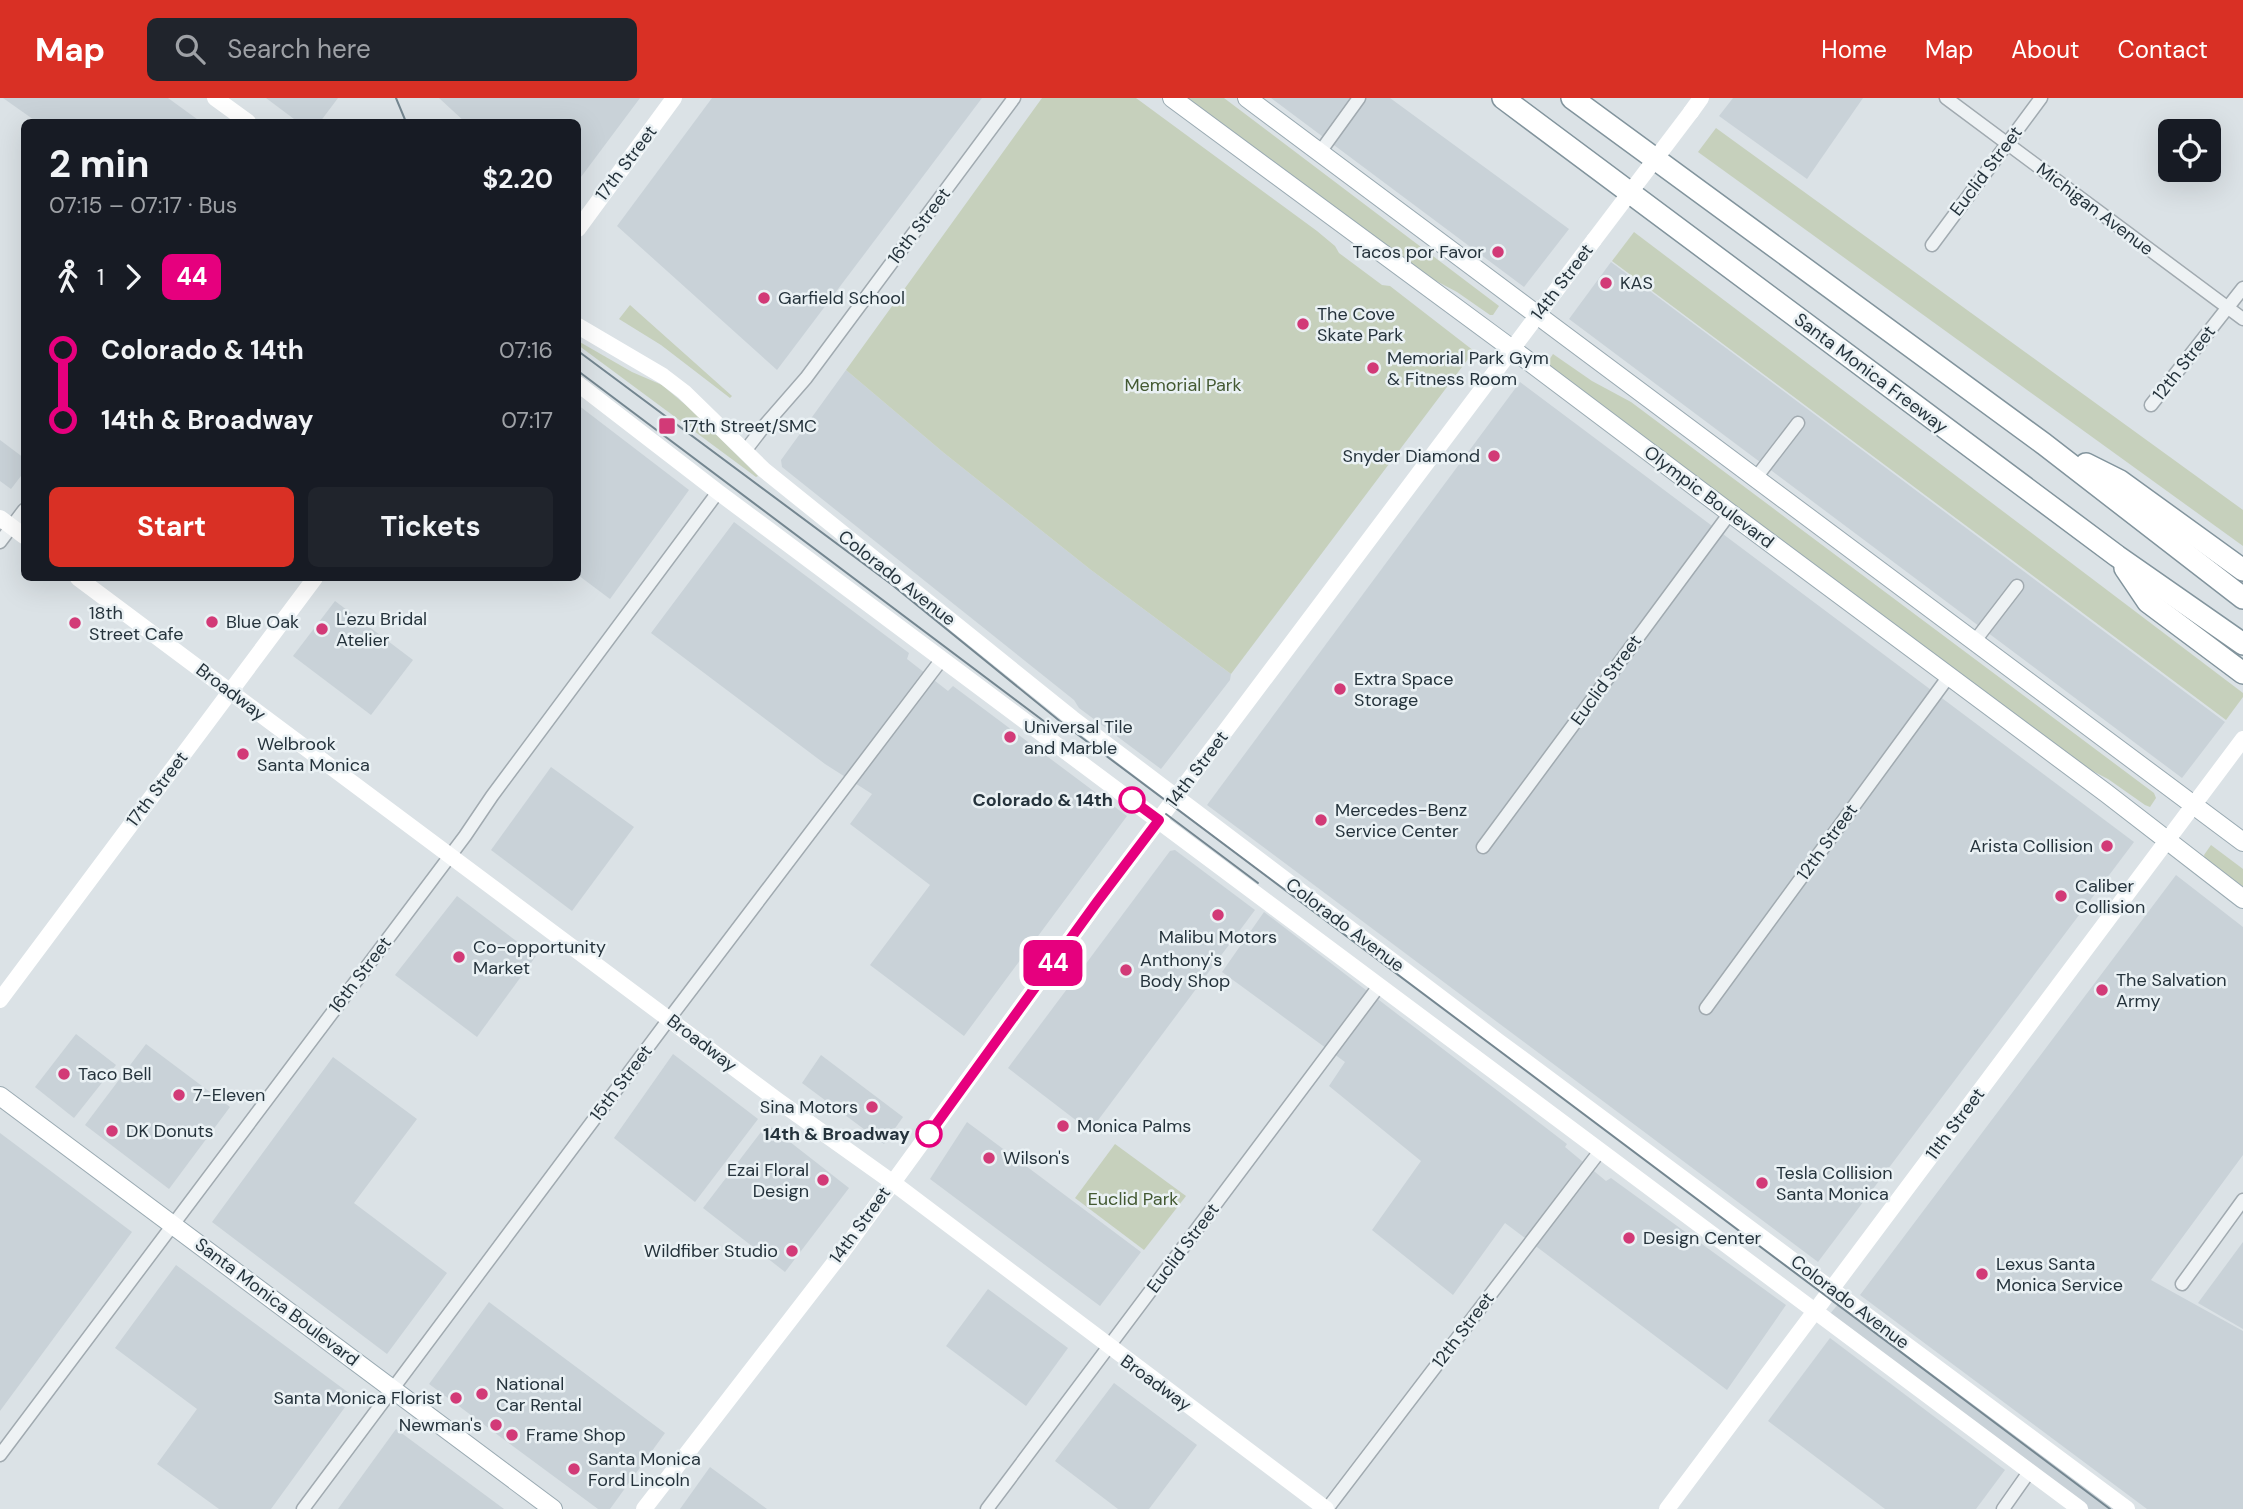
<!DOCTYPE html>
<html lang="en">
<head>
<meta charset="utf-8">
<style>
	:root { --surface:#171b24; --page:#20242c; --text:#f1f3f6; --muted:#9ea1a6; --accent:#d93025 }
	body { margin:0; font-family:"DM Sans",sans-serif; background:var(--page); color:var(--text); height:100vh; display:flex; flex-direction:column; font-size:26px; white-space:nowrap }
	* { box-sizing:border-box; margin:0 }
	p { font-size:23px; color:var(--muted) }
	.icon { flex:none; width:38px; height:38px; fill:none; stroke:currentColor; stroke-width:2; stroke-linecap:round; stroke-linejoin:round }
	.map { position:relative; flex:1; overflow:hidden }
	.side { position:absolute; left:21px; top:21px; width:560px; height:462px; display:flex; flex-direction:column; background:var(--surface); border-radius:10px; box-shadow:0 7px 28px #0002 }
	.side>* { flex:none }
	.badge { padding:0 14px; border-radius:10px; font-size:24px; line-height:46px }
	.buttons { position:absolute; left:2158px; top:21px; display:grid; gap:14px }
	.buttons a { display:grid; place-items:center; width:63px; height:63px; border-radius:10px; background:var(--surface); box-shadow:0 7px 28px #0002; font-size:35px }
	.map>.badge { position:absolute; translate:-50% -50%; box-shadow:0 0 0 4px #fff }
	.legs { display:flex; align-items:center; gap:10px; height:77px; padding:0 28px; font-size:23px }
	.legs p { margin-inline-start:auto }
	.overview { display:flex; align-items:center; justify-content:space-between; height:119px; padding:0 28px }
	h1 { font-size:38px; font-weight:700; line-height:52px }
	.primary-button { display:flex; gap:14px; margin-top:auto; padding:14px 28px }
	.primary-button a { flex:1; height:80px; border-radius:10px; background:var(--accent); color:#fff; font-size:28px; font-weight:700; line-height:80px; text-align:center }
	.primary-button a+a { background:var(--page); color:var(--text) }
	ul { padding:0 28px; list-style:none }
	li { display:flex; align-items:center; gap:24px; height:70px; font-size:26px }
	li i { display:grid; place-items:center; width:10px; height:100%; margin:0 9px; background:currentColor }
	li i::after { content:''; width:18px; height:18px; margin:-9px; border:5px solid; border-radius:50%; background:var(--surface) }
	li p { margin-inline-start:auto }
	li:first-child i { background:linear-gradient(#0000 50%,currentColor 0) }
	li:last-child i { background:linear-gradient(currentColor 50%,#0000 0) }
	header { display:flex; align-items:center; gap:42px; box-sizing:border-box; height:98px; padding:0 35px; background:var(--accent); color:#fff }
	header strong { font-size:33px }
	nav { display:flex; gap:38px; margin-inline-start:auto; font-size:24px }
	.search { width:490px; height:63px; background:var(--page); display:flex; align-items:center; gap:18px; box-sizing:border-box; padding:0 24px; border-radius:10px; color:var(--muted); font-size:26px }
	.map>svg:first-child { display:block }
</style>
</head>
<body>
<header>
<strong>Map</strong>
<div class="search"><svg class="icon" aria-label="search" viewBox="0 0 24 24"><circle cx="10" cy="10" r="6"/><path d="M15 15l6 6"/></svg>Search here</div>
<nav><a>Home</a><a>Map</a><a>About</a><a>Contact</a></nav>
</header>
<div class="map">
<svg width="2243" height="1411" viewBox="0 0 2243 1411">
	<rect width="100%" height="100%" fill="#dbe2e6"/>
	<g fill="#c9d2d8">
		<path d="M3,0H168L201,24H37Z"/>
		<path d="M266,0H338L320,24H298Z"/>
		<path d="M439,0H640L578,83V24H465Z"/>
		<path d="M712,0H982L777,272L617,128Z"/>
		<path d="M1271,0H1390L1569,131L1524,189Z"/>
		<path d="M1733,0H1863L1807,81L1719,18Z"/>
		<path d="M1611,164L2225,624L2182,680L1569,221Z"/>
		<path d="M846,272L944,355L1091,472L1231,576L1230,582L1161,671L1079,610L1074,602L782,369L781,362Z"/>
		<path d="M1520,284L2134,744L1818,1164L1207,707Z"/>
		<path d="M578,307L689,392L610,501L578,477Z"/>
		<path d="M0,342L24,360V374L11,391L0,383Z"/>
		<path d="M734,424L909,555L907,561L948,593L953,588L1127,718L964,938L870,867L930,787L850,726L872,696L825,666L651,535Z"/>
		<path d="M335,503L413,562L371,617L293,558Z"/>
		<path d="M551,669L634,729L572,813L491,752Z"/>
		<path d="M1175,752L1255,812L1090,1033L1008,970L1170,753Z"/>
		<path d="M2176,777L2243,829V1057L2151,1182L2243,1233V1411H2147L1860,1197Z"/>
		<path d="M457,798L536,858L477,939L395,877Z"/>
		<path d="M1264,814L1567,1046L1565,1049L1606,1083L1611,1080L1786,1207L1727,1292L1505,1125L1453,1197L1372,1132L1421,1063L1329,988L1345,964L1222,874Z"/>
		<path d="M76,936L116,967L74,1020L35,989Z"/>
		<path d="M146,946L230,1009L169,1091L85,1027Z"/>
		<path d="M673,956L758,1021L695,1104L614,1040Z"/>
		<path d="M821,957L903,1019L884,1046L802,985Z"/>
		<path d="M333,959L417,1021L354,1105L447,1175L387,1256L212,1124Z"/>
		<path d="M967,1024L1141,1154L1100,1208L930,1081Z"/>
		<path d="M767,1026L849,1090L785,1174L703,1110Z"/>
		<path d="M0,1035L132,1134L0,1313Z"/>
		<path d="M2243,1144V1231L2198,1205Z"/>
		<path d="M176,1167L353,1298L271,1411H219L157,1366L197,1311L115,1250Z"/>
		<path d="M988,1191L1068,1250L1026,1308L946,1248Z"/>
		<path d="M489,1204L665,1335L610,1411H598L429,1286Z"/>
		<path d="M1840,1204L2117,1411H2089L1829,1217Z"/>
		<path d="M1830,1240L2005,1372L1976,1411H1885L1768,1323Z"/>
		<path d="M1114,1285L1197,1347L1149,1411H1118L1055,1363Z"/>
		<path d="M396,1331L504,1411H338Z"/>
		<path d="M710,1369L767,1411H680Z"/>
	</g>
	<g fill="#c6d0bc">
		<path d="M1042,0H1136L1317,133L1335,148L1339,155L1382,187L1390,188L1474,253L1231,576L1091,472L944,355L846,272Z"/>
		<path d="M1187,0H1224L1499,208L1493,217H1490L1457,194L1423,176Z"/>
		<path d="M1716,30L2243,412V448L1698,54Z"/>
		<path d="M1634,134L2243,595V599L2226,622L1612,163Z"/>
		<path d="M630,207L732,298L730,300L661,247L619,221Z"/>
		<path d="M578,243L632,274L662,287L688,309L758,378L756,379L578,247Z"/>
		<path d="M1553,256L1592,283L1631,304L2154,695L2156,700L2150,709L2145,707L2108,681L2075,664L1548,269L1547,265Z"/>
		<path d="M2211,747L2243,771V789L2205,760L2204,757Z"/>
		<path d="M1115,1046L1186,1098L1144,1152L1075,1100Z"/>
	</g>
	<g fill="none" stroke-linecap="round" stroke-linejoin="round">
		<g stroke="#a1aab0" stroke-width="15">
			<g id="street">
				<path d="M1946,0L2243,221"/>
				<path d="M1320,54L1359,0"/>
				<path d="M1932,147L2041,0"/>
				<path d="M2151,307L2243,190"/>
				<path d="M745,353L765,327L806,280L1014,0"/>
				<path d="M1755,381L1798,325"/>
				<path d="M0,444L24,412"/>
				<path d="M1974,544L2017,488"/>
				<path d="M1483,749L1730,415"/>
				<path d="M1706,910L1949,578"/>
				<path d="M2182,1186L2243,1102"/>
				<path d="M0,1357L465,738L492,698L718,394"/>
				<path d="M303,1411L669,921L942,561"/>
				<path d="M987,1411L1379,888"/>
				<path d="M1327,1411L1600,1053"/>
				<path d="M2003,1411L2029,1374"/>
			</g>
		</g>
		<g stroke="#9aaab2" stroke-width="20">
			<g id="primary">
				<path d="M1172,0L1531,265L1730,415L2106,695L2243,801"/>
				<path d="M1247,0L2243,744"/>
				<path d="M0,998L553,1411"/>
			</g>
		</g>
		<g stroke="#82949d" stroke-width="24">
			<g id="highway">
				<path d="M1503,0L2117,458L2243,546"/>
				<path d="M1572,0L2044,346L2243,500"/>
				<path d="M2086,366L2120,383L2243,472"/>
				<path d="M2125,470L2148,504L2243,575"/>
			</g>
		</g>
		<use href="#street" stroke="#eef2f4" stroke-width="12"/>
		<g stroke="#fff" stroke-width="16">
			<path d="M215,0L248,24"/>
			<path d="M1691,14L1701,0"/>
			<path d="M578,131L674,0"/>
			<path d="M578,228L663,278L684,294L764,372L1072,620L1498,943L2127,1411"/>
			<path d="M578,286L718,394L2080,1411"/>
			<path d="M0,420L24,438"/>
			<path d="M78,480L777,1002L892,1084L1326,1411"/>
			<path d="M0,902L315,480"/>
			<path d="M644,1411L841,1156L1097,804L1594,142"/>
			<path d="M1667,1411L2243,641"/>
		</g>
		<use href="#primary" stroke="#fff" stroke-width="18"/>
		<use href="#highway" stroke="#fff" stroke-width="21"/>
		<g stroke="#748690" stroke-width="2">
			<path d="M396,0L406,24"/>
			<path d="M578,253L891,486L1061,624L2110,1411"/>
			<path d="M578,273L1049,627"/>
			<path d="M1166,716L1258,785"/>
		</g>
		<path stroke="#fff" stroke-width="16" d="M1594,142L1691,14"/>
	</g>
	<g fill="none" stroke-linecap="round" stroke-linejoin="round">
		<g stroke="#fff" stroke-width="16">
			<path id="line-1" d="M929,1036L1097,804L1159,722L1132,702"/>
		</g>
		<use href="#line-1" stroke="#e6007e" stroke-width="10"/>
	</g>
	<g fill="#d23a77" stroke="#eaf1f4" stroke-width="2.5">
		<circle cx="1498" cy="154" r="7"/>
		<circle cx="1606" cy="185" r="7"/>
		<circle cx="764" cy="200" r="7"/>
		<circle cx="1303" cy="226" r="7"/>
		<circle cx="1373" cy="270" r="7"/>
		<rect x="658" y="319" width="18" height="18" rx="3.5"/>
		<circle cx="1494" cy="358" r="7"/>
		<circle cx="212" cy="524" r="7"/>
		<circle cx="75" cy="525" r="7"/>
		<circle cx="322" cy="531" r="7"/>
		<circle cx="1340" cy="591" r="7"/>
		<circle cx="1010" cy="639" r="7"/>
		<circle cx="243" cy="656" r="7"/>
		<circle cx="1321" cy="722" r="7"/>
		<circle cx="2107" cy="748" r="7"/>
		<circle cx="2061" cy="798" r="7"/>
		<circle cx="1218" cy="817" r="7"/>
		<circle cx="459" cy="859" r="7"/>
		<circle cx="1126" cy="872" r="7"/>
		<circle cx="2102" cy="892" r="7"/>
		<circle cx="64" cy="976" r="7"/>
		<circle cx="179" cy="997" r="7"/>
		<circle cx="872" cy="1009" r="7"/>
		<circle cx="1063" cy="1028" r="7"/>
		<circle cx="112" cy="1033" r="7"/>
		<circle cx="989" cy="1060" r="7"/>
		<circle cx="823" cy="1082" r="7"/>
		<circle cx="1762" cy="1085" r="7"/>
		<circle cx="1629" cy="1140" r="7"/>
		<circle cx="792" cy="1153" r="7"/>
		<circle cx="1982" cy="1176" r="7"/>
		<circle cx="482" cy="1296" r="7"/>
		<circle cx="456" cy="1300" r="7"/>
		<circle cx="496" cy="1327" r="7"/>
		<circle cx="512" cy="1337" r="7"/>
		<circle cx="574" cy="1371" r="7"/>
	</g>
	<g fill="#fff" stroke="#e6007e" stroke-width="3.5">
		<circle cx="1132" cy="702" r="12"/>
		<circle cx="929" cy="1036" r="12"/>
	</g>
	<g text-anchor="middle" stroke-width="5" stroke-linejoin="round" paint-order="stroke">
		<g font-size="18" fill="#25333c" stroke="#eaf1f4">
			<text transform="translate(626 65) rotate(-53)" y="6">17th Street</text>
			<text transform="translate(1986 73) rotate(-53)" y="6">Euclid Street</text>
			<text transform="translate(2095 111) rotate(37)" y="6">Michigan Avenue</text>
			<text transform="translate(919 128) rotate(-53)" y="6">16th Street</text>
			<text transform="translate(1562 184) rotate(-53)" y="6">14th Street</text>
			<text transform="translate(2184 265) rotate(-52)" y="6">12th Street</text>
			<text transform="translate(1871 275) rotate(37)" y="6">Santa Monica Freeway</text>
			<text transform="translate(1709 399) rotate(37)" y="6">Olympic Boulevard</text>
			<text transform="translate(897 480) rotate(38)" y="6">Colorado Avenue</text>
			<text transform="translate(1606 582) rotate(-54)" y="6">Euclid Street</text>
			<text transform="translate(231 594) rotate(37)" y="6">Broadway</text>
			<text transform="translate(1197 671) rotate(-53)" y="6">14th Street</text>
			<text transform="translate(157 691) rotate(-53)" y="6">17th Street</text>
			<text transform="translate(1827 744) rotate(-54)" y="6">12th Street</text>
			<text transform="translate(1345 827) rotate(37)" y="6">Colorado Avenue</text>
			<text transform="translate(360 877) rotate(-53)" y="6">16th Street</text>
			<text transform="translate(702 945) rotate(37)" y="6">Broadway</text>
			<text transform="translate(621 985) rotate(-53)" y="6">15th Street</text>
			<text transform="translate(1955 1026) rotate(-53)" y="6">11th Street</text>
			<text transform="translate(860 1127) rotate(-54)" y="6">14th Street</text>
			<text transform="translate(1183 1150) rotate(-53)" y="6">Euclid Street</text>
			<text transform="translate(277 1204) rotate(37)" y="6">Santa Monica Boulevard</text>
			<text transform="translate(1850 1204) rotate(37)" y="6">Colorado Avenue</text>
			<text transform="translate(1463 1232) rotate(-53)" y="6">12th Street</text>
			<text transform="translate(1156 1285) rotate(36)" y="6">Broadway</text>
		</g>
		<g font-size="18" fill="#25333c" stroke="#eaf1f4" text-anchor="start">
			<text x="1484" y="160" text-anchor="end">Tacos por Favor</text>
			<text x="1620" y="191">KAS</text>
			<text x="778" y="206">Garfield School</text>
			<text x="1317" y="222">The Cove<tspan x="1317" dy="21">Skate Park</tspan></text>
			<text x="1387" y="266">Memorial Park Gym<tspan x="1387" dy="21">&amp; Fitness Room</tspan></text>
			<text x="683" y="334">17th Street/SMC</text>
			<text x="1480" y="364" text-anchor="end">Snyder Diamond</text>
			<text x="89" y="521">18th<tspan x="89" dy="21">Street Cafe</tspan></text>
			<text x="336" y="527">L'ezu Bridal<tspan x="336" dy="21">Atelier</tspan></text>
			<text x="226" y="530">Blue Oak</text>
			<text x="1354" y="587">Extra Space<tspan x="1354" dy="21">Storage</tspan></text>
			<text x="1024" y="635">Universal Tile<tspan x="1024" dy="21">and Marble</tspan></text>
			<text x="257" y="652">Welbrook<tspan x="257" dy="21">Santa Monica</tspan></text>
			<text x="1335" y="718">Mercedes-Benz<tspan x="1335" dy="21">Service Center</tspan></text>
			<text x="2093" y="754" text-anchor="end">Arista Collision</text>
			<text x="2075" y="794">Caliber<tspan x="2075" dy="21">Collision</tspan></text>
			<text x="1218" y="845" text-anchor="middle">Malibu Motors</text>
			<text x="473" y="855">Co-opportunity<tspan x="473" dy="21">Market</tspan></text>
			<text x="1140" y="868">Anthony's<tspan x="1140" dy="21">Body Shop</tspan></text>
			<text x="2116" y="888">The Salvation<tspan x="2116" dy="21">Army</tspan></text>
			<text x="78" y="982">Taco Bell</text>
			<text x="193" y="1003">7-Eleven</text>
			<text x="858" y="1015" text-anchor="end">Sina Motors</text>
			<text x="1077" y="1034">Monica Palms</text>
			<text x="126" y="1039">DK Donuts</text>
			<text x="1003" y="1066">Wilson's</text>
			<text x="809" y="1078" text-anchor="end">Ezai Floral<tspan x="809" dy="21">Design</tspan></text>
			<text x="1776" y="1081">Tesla Collision<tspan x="1776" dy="21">Santa Monica</tspan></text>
			<text x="1643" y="1146">Design Center</text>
			<text x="778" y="1159" text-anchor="end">Wildfiber Studio</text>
			<text x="1996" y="1172">Lexus Santa<tspan x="1996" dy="21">Monica Service</tspan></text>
			<text x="496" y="1292">National<tspan x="496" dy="21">Car Rental</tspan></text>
			<text x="442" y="1306" text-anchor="end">Santa Monica Florist</text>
			<text x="482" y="1333" text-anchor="end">Newman's</text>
			<text x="526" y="1343">Frame Shop</text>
			<text x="588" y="1367">Santa Monica<tspan x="588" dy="21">Ford Lincoln</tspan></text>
		</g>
		<g font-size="18" fill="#435932" stroke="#eaf1f4">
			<text x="1183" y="293">Memorial Park</text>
			<text x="1133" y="1107">Euclid Park</text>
		</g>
		<g font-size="18" font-weight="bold" fill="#25333c" stroke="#eaf1f4" text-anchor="end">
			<text x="1113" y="708">Colorado &amp; 14th</text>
			<text x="910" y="1042">14th &amp; Broadway</text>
		</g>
	</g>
</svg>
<div class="buttons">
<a><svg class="icon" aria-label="locate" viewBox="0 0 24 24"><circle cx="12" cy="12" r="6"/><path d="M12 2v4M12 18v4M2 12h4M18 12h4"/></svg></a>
</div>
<b class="badge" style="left:1053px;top:865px;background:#e6007e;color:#fff">44</b>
<section class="side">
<div class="overview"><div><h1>2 min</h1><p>07:15 – 07:17 · Bus</p></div><b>$2.20</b></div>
<div class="legs"><svg class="icon" aria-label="walk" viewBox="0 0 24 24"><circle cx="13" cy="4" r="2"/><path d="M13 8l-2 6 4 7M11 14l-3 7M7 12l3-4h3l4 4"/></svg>1<svg class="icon" aria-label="forward" viewBox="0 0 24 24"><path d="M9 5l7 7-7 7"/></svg><b class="badge" style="background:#e6007e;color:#fff">44</b></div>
<ul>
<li><i style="color:#e6007e"></i><b>Colorado &amp; 14th</b><p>07:16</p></li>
<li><i style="color:#e6007e"></i><b>14th &amp; Broadway</b><p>07:17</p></li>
</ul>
<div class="primary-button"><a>Start</a><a>Tickets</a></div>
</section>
</div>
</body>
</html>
